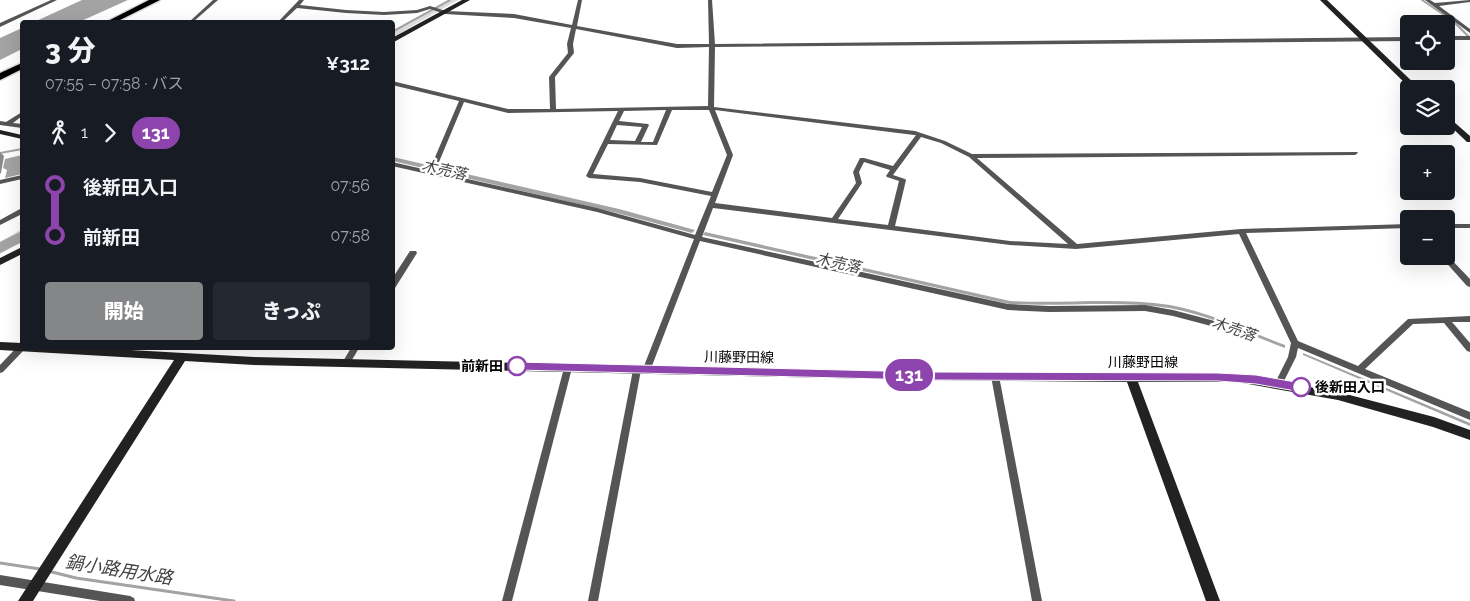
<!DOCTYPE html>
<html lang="ja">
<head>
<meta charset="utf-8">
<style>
	:root { --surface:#171b24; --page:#242831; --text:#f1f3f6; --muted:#9ea1a6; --accent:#858687 }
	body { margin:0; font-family:Raleway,"Noto Sans JP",sans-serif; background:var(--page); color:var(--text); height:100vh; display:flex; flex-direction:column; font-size:19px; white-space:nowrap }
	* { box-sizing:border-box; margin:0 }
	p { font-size:16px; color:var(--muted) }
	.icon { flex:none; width:28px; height:28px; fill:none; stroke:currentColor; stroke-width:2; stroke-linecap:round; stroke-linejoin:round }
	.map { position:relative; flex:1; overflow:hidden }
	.side { position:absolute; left:20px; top:20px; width:375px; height:330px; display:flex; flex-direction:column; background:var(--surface); border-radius:5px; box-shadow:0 5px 20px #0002 }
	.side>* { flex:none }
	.badge { padding:0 10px; border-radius:16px; font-size:18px; line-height:32px }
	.controls { position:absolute; left:1400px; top:15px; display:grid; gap:10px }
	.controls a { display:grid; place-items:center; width:55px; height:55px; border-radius:5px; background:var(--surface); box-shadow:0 5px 20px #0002; font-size:25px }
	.map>.badge { position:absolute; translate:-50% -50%; box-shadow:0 0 0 2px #fff }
	.legs { display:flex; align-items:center; gap:8px; height:55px; padding:0 25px; font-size:16px }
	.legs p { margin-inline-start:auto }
	.headline { display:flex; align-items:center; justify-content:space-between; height:85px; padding:0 25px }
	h1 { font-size:28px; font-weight:800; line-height:38px }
	.cta { display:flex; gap:10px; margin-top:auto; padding:10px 25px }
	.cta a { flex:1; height:58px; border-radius:5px; background:var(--accent); color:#fff; font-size:20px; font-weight:800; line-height:58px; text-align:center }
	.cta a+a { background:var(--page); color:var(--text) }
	ul { padding:0 25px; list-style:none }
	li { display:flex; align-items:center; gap:18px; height:50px; font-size:19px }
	li i { display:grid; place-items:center; width:8px; height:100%; margin:0 6px; background:currentColor }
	li i::after { content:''; width:12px; height:12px; margin:-6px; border:4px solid; border-radius:50%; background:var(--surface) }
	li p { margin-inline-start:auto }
	li:first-child i { background:linear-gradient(#0000 50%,currentColor 0) }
	li:last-child i { background:linear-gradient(currentColor 50%,#0000 0) }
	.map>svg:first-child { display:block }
</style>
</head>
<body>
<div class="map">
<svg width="1470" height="601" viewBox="0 0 1470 601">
	<rect width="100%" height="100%" fill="#fff"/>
	<g fill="#dcdcdc">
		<path d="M452,0H458L393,37V33Z"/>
		<path d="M22,229V242L0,254V242Z"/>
	</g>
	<g fill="#a3a3a3">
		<path d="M82,0H128L79,22H34Z"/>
		<path d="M22,28V49L0,60V38Z"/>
		<path d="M22,155V174L5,178L7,170L3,168L5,159Z"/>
		<path d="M393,157L619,209L695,230L692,233L617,213L393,161Z"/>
		<path d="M705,232L1010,301C1063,304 1117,297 1170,305C1209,312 1248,331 1285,345V348C1248,334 1209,315 1169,308C1116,300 1062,307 1009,304L703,235Z"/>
		<path d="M1303,353L1470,423V426L1303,355Z"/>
	</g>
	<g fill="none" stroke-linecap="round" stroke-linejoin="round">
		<g stroke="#a3a3a3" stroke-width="2">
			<path d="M1422,0L1453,21L1470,38"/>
			<path d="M392,32L450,0"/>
			<path d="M0,153L22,149"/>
		</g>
		<g stroke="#a3a3a3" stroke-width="3">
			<path d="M0,563L40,569"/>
			<path d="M48,571L76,578L234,601"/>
		</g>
		<path fill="#a3a3a3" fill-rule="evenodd" d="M22,231V242L0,253V242Z"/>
		<g stroke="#dbdbdb" stroke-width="3">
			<g id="primary">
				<path d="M149,0H160L116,22H106Z"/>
				<path d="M22,63V69L0,80V73Z"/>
			</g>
		</g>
		<g fill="#555" fill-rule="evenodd">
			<path d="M51,0H57L0,27V23Z"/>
			<path d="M213,0H218L193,22H189Z"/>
			<path d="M299,0H304L300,5L346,10L384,12L417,10L430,6L446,11L514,14L572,25L578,0H582L577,26L677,44H709L708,0H712L715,44L1409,37V41L715,47L714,107L915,131L945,141L972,154L1357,152L1358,153L1355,155L977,158L1077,244L1241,229L1409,224V228L1246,233L1298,341L1358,366L1408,319L1470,316V322H1452L1470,343V352L1467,351L1444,323L1413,324L1365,369L1470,412V420L1298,348L1296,357L1282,385L1279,386L1276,385L1275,383L1288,357L1291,343L1239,234L1076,249L1010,245L713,208L702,237L1008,304L1049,306L1145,305L1173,310L1211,320L1214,321L1215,323L1214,325L1211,326L1173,316L1145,311L1049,312L1008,310L700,241L650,371L649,373H643L642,371L694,239L597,212L392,166V162L597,208L695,235L711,196L640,182L589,178L586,176L618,111L508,113L464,102L439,162L436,164L433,162L459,101L392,85V81L508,109H550L549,77L568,53L567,44L571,28L514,18L445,14L430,9L417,13L384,15L346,13L297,8L282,22H278ZM576,29L677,48L709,47L708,106L556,109L555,77L574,53L573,44ZM666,110L653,142H641L649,125L648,124L619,121L624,111ZM672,110H709L727,155L712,192L640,178L593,174L608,144L657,145ZM715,110L914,135H916L893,166L864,158H860L853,172L856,183L832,218L715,203L733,155ZM617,125L642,127L635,141L610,140ZM921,137L941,143L969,157L1068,244L1010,241L895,226L906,180L905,179L893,175ZM864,162L890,170L886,176L887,177L899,181L888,225L838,219L862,183L859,172Z"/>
			<path d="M1425,0H1430L1435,3L1470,0V2L1439,6L1470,29V33Z"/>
			<rect x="1446" y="36" width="24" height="4"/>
			<path d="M22,112V116L13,123L22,124V128L0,125V121L6,122Z"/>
			<path d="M22,175V179L0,184V180Z"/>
			<path d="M20,209H22V214L0,225V220Z"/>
			<rect x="1446" y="224" width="24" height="4"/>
			<path d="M410,251H416L417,253L395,288L392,289V279Z"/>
			<path d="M1446,254L1470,279V287L1467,286L1442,258V256H1446Z"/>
			<path d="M21,345H22V348H25L24,350L3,372L0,373V365L18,346Z"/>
			<path d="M351,348H359L349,365H343L342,363Z"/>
			<path d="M568,365L571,366L572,368L512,601H502L564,368L565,366Z"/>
			<path d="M637,367L640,368L641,370L598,601H588L633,370L634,368Z"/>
			<path d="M995,373L998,374L999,376L1042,601H1032L991,376L992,374Z"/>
			<path d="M0,575L130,596L134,598L135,601H100L0,585Z"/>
		</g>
		<g fill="#222" fill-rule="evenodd">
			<path d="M462,0H470L392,43V38Z"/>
			<path d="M1320,0H1327L1420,89H1411Z"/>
			<path d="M1446,115L1470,136V142H1467L1446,122Z"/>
			<path d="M0,130L22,135V139L0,134Z"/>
			<path d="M22,247V254L0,265V258Z"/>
			<path d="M0,342L22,343V348H95L254,357L923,372L1237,374L1338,392L1434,417L1470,430V440L1433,427L1338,400L1237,382H1138L1220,601H1206L1127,382L923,380L254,365L185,361L33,601H18L174,360L0,350Z"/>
		</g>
		<use href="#primary" fill="#000" fill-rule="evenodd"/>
	</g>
	<path fill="#898989" d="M0,152L4,156L1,173L0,174Z"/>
	<path fill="#8e44ad" stroke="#fff" d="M517,362L923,372L1218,373L1256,375L1301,383L1306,387L1301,392L1256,384L1218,381L923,380L517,370L512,366Z"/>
	<g fill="#fff" stroke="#8e44ad" stroke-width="2.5">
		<circle cx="517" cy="366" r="9"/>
		<circle cx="1301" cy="387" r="9"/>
	</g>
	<g text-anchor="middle" stroke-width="5" stroke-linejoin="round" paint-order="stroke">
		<g font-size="14" fill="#000" stroke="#fff">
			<text transform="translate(739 357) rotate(1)" y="5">川藤野田線</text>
			<text x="1143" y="367">川藤野田線</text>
		</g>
		<g font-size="14" font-weight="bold" fill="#000" stroke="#fff" text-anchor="end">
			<text x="503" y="371">前新田</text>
			<text x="1315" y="392" text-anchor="start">後新田入口</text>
		</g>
		<g font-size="15" font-style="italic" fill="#444" stroke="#fff">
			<text transform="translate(444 170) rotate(13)" y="5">木売落</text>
			<text transform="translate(838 263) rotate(13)" y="5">木売落</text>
			<text transform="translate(1234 329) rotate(19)" y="5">木売落</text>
		</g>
		<g font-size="18" font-style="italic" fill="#444" stroke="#fff">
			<text transform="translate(119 570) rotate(9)" y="6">鍋小路用水路</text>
		</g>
	</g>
</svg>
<div class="controls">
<a><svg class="icon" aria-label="locate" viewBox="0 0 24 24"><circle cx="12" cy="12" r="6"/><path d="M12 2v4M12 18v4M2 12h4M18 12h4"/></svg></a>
<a><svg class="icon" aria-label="layers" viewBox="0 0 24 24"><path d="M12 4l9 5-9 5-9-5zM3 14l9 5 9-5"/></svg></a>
<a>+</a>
<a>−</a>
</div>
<b class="badge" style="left:909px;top:375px;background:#8e44ad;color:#fff">131</b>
<section class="side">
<div class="headline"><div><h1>3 分</h1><p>07:55 – 07:58 · バス</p></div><b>¥312</b></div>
<div class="legs"><svg class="icon" aria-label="walk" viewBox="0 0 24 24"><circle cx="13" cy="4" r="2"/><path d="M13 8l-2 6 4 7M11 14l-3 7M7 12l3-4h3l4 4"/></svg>1<svg class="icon" aria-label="forward" viewBox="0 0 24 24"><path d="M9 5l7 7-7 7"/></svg><b class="badge" style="background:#8e44ad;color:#fff">131</b></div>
<ul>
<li><i style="color:#8e44ad"></i><b>後新田入口</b><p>07:56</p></li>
<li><i style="color:#8e44ad"></i><b>前新田</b><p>07:58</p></li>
</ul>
<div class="cta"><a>開始</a><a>きっぷ</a></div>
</section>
</div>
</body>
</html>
